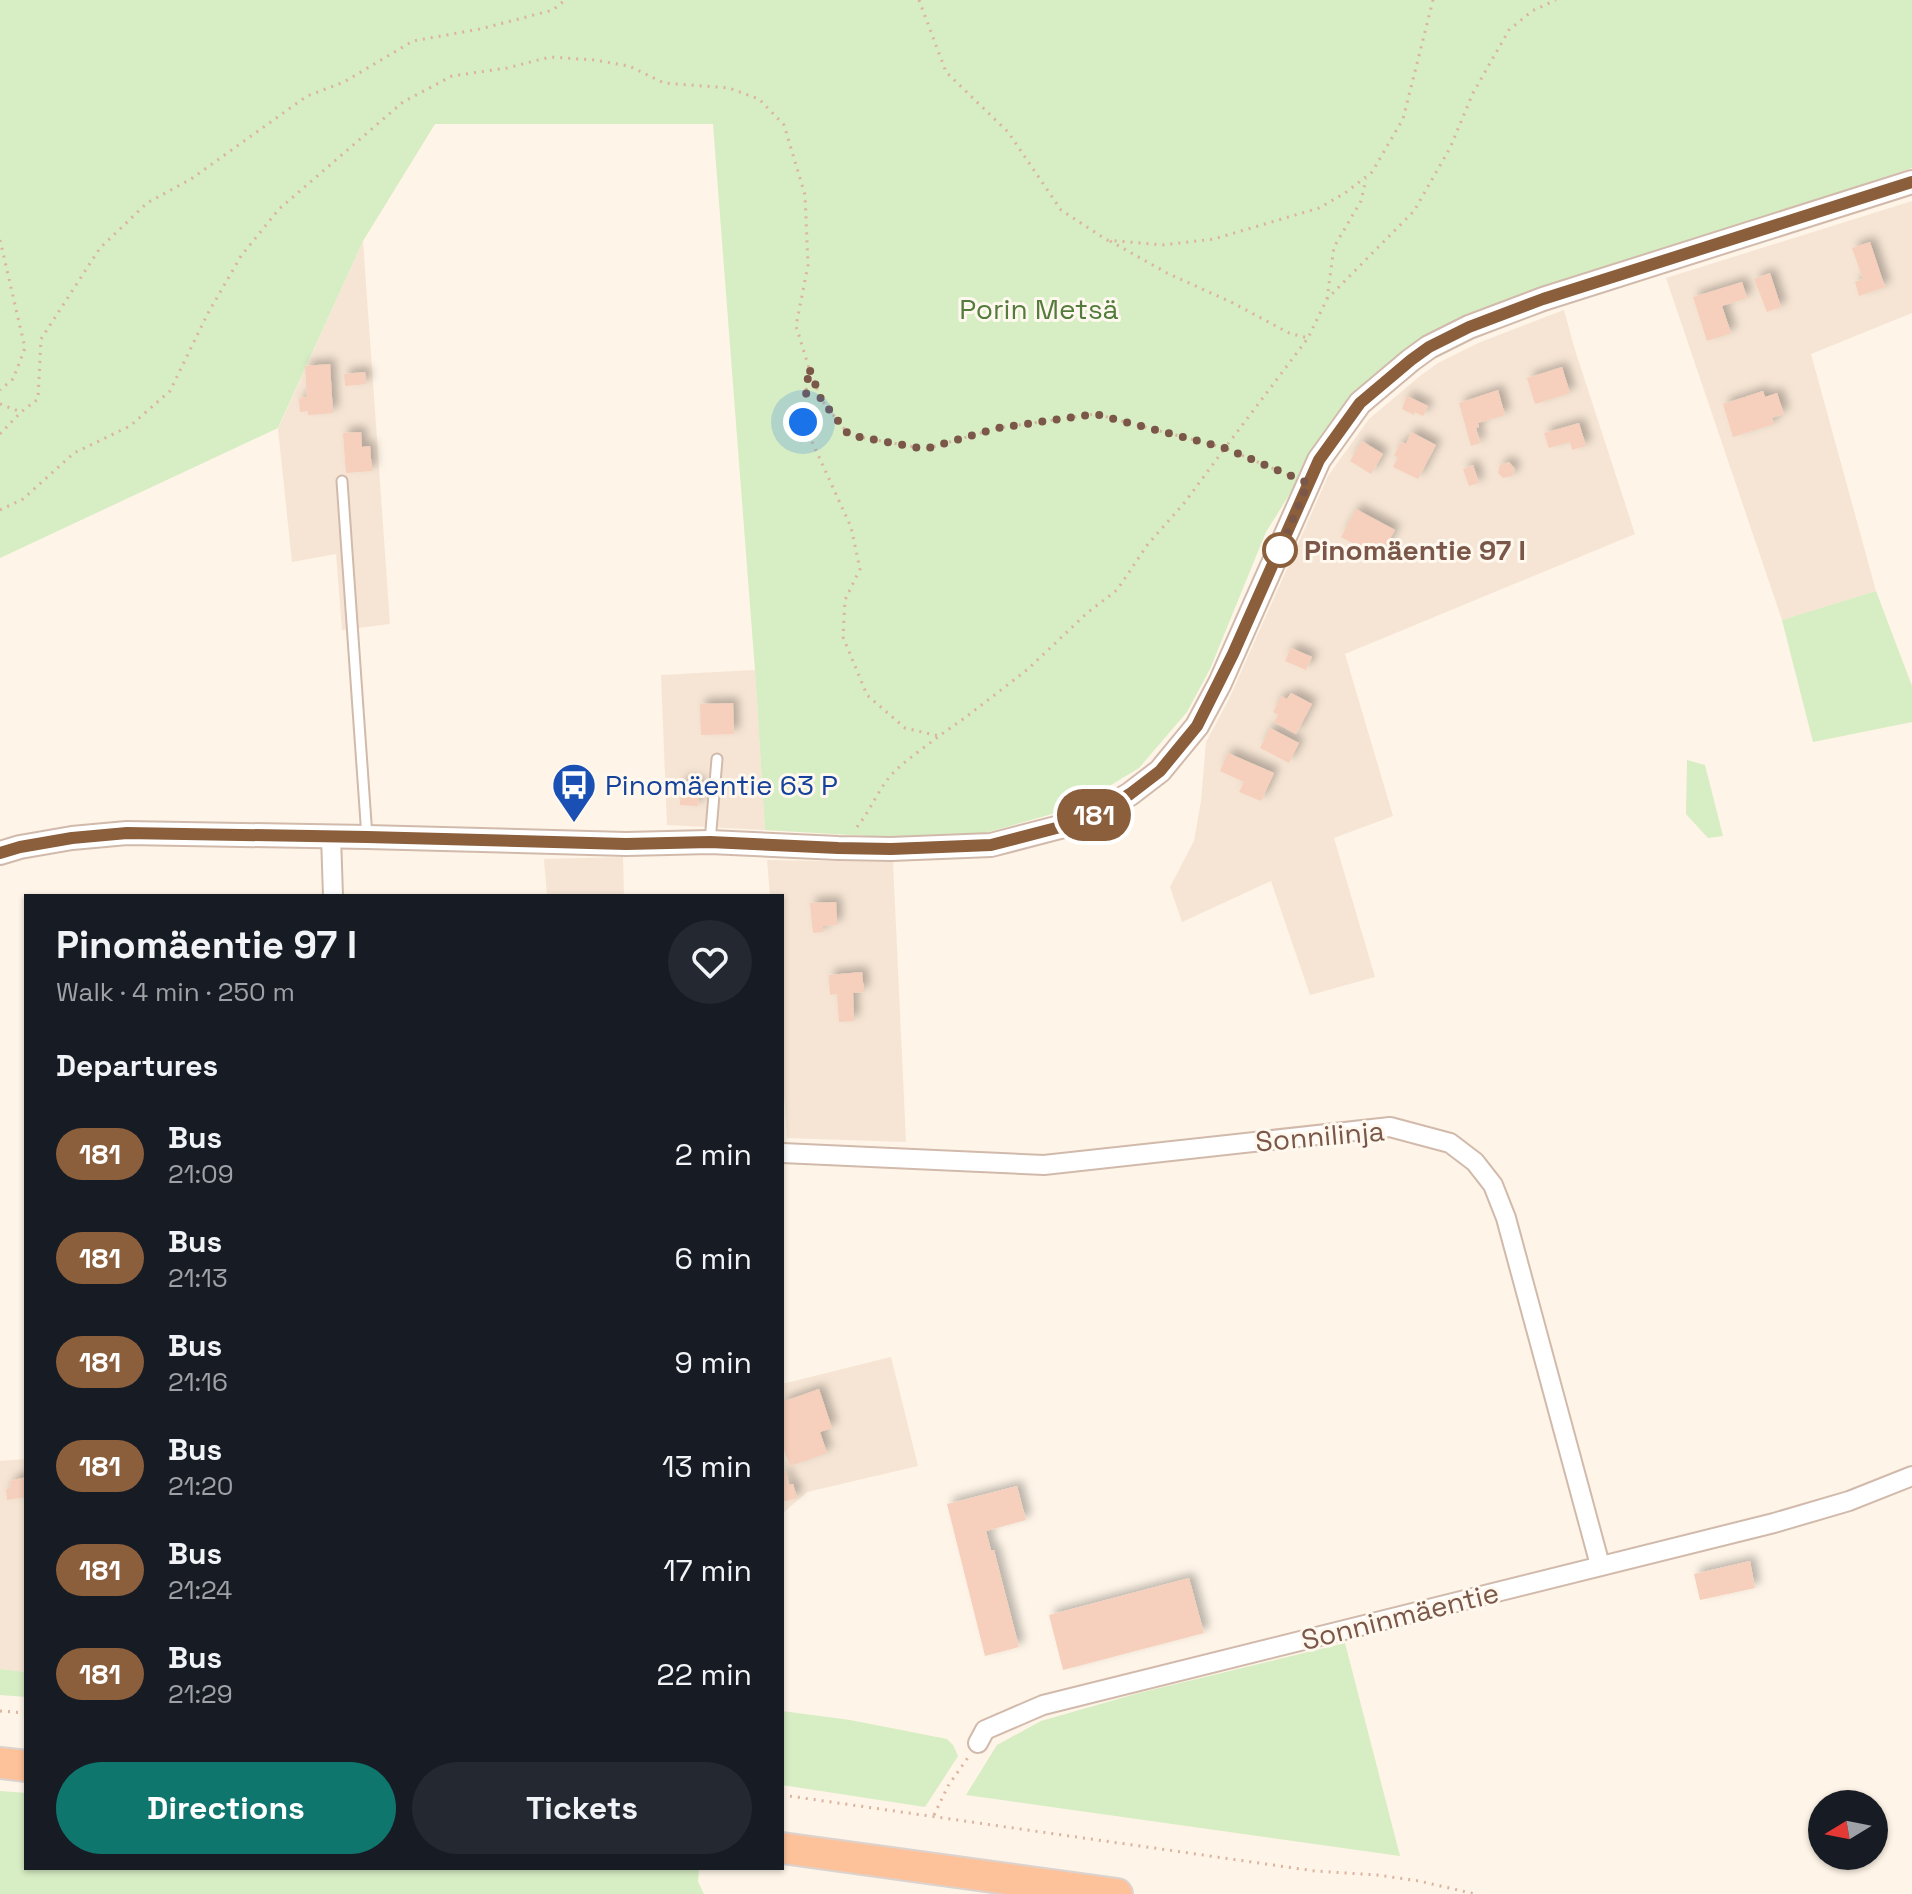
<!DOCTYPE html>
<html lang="en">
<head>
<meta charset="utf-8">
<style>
	:root { --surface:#171b24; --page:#242831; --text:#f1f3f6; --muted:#9ea1a6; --accent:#0f766e }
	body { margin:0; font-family:"Space Grotesk",sans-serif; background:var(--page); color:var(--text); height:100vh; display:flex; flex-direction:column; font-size:30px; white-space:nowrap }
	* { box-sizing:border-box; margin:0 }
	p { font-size:26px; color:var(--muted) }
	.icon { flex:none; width:44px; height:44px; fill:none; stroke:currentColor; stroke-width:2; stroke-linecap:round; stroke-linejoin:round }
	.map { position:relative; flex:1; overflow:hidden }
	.drawer { position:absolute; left:24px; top:894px; width:760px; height:976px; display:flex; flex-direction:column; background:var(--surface); border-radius:0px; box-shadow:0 2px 6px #0004 }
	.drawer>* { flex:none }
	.badge { padding:0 16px; border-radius:26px; font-size:28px; line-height:52px }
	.needle { width:52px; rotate:260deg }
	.controls { position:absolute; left:1808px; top:1790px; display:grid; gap:16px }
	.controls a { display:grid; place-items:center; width:80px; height:80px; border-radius:50%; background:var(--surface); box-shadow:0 2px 6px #0004; font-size:40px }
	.you { position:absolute; width:40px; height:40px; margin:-20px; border:6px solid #fff; border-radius:50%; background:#1a73e8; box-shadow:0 0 0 12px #1a73e833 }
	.map>.badge { position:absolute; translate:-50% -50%; box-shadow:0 0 0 4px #fff }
	h2 { padding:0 32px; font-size:30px; line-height:72px }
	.round { display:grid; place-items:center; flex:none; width:84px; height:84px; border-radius:42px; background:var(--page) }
	.headline { display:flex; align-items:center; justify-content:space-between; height:136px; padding:0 32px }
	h1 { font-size:38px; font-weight:800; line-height:60px }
	.primary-button { display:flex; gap:16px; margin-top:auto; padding:16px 32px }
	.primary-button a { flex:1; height:92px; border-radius:48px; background:var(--accent); color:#fff; font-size:32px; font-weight:800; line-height:92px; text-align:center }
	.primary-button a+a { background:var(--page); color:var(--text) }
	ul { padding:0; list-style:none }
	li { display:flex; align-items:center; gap:24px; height:104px; padding:0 32px }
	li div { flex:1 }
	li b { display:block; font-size:30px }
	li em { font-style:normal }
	li .badge { min-width:88px; font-weight:700; text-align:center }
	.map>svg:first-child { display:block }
</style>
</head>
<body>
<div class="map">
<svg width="1912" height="1894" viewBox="0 0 1912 1894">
	<defs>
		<filter id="shadow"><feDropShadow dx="5.5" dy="-5.5" stdDeviation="4" flood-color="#0004"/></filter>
	</defs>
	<rect width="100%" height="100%" fill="#fef4e7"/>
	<g fill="#f6e5d4">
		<path d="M1912,201V313L1811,354L1876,591L1782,620L1666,278Z"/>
		<path d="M363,241L390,624L342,630L336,554L292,562L278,429Z"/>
		<path d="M1564,310L1575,350L1635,534L1345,654L1393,816L1334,838L1375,977L1310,995L1271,881L1182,922L1170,887L1194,841L1201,801L1206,742L1229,699L1328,476L1369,419L1420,376L1438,363L1478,343Z"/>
		<path d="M755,670L765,830L667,825L661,675Z"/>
		<path d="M623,857L624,896H547L544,859Z"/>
		<path d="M767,860L893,862L906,1142L787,1138L782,1063V896H770Z"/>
		<path d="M891,1357L918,1466L807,1492L782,1514V1384Z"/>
		<path d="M26,1459V1672L0,1669V1461Z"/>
	</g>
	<g fill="#d7edc3">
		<path d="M0,0H1912V168L1611,267L1464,318L1314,455L1266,532L1210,669L1187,712L1139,768L1073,808L985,833L886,837L765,830L755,670L713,124H435L363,241L278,428L0,558Z"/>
		<path d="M1876,591L1912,686V722L1813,742L1782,620Z"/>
		<path d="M1687,760L1705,765L1723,836L1708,838L1686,814Z"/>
		<path d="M1345,1643L1400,1856L966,1795L997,1745L1041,1721L1139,1693Z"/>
		<path d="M0,1669L26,1672V1697L0,1695Z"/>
		<path d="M782,1711L850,1720L947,1739L953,1745L958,1756L925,1807L782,1785Z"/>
		<path d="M0,1791L26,1793V1868H699L698,1882L704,1894H0Z"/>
	</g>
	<g fill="#f6d0bc" filter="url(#shadow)">
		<path d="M1870,242L1885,287L1859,296L1855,282L1863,279L1852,248Z"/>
		<path d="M1770,273L1781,307L1767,312L1754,279Z"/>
		<path d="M1742,282L1747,298L1722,306L1731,333L1707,341L1693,297Z"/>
		<path d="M330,364L333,413L308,415V411L300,412L299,398L307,397L305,366Z"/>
		<path d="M1562,367L1570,393L1535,404L1527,378Z"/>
		<path d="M365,372L366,384L345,386L344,374Z"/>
		<path d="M1498,390L1505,415L1478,423L1479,427L1476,428L1480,443L1471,446L1459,403Z"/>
		<path d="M1763,391L1765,397L1777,393L1784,414L1772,418L1774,424L1733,437L1723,404Z"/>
		<path d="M1407,396L1428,406L1423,416L1415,412L1414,415L1402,409Z"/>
		<path d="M1579,423L1586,446L1572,450L1570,442L1549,448L1544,433Z"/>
		<path d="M361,432L362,447L370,446L372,471L346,473L343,433Z"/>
		<path d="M1411,432L1436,445L1418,479L1393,467L1398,457L1394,456L1401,442L1406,444Z"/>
		<path d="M1362,441L1383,454L1371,474L1350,461Z"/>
		<path d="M1509,462L1515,469L1512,476L1503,478L1498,473L1500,465Z"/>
		<path d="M1473,465L1479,483L1469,486L1463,469Z"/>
		<path d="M1356,509L1395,530L1379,558L1341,537Z"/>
		<path d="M1291,648L1312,657L1306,670L1285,661Z"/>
		<path d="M1291,693L1312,704L1296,734L1274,722L1278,715L1273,712L1281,696L1287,699Z"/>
		<path d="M733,703L734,734L701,735L700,704Z"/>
		<path d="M1270,728L1299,743L1289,763L1260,748Z"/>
		<path d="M1228,753L1274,773L1261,801L1239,792L1244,782L1220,771Z"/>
		<path d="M681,781L700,782L698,806L680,805Z"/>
		<path d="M836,902L837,925L823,926V932L813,933L810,903Z"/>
		<path d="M862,972L864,992L853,993L854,1021L839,1022L837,994L830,995L829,975Z"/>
		<path d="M819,1389L832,1428L820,1432L827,1453L790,1466L782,1444V1402Z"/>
		<path d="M786,1471L789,1485L793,1484L797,1498L782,1502V1472Z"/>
		<path d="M26,1477V1497L7,1500L6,1489L11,1488L10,1481Z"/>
		<path d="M1017,1486L1026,1520L986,1531L991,1550H994L1019,1647L985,1656L947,1504Z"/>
		<path d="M1750,1561L1755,1588L1700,1600L1694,1574Z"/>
		<path d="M1189,1578L1204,1633L1063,1670L1049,1615Z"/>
	</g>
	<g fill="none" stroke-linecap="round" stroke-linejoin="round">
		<g stroke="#d1baab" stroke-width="13">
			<g id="service">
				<path d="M342,481L367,837"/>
				<path d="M710,842L717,759"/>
			</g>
		</g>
		<g stroke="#d1baab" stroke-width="22">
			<g id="minor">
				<path d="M331,836L333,896"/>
				<path d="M782,1153L1044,1165L1390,1127L1450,1143L1475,1162L1493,1185L1506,1218L1600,1565"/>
				<path d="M978,1743L985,1730L1043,1705L1774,1523L1849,1501L1912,1476"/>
			</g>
		</g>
		<g stroke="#d1baab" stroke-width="26">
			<path id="tertiary" d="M0,853L20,847L72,838L127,833L367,837L626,844L710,842L838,848L891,849L991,845L1087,820L1130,794L1160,771L1197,726L1220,683L1319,460L1360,403L1411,360L1429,347L1469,327L1543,299L1912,182"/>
		</g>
		<g stroke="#dcd3cf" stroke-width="34">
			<g id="trunk">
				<path d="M0,1763L26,1766"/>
				<path d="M782,1848L1117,1894"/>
			</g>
		</g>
		<g stroke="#dbb39e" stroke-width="3" stroke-dasharray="2 6" stroke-linecap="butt">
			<path d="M919,0L946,72L1008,132L1061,210L1107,240L1162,245L1214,239L1319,208L1345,193L1372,172L1403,119L1433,0"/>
			<path d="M0,240L25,348L13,379L0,390"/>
			<path d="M1110,241L1167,273L1233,303L1289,333L1308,338"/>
			<path d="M1327,299L1334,247L1361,201L1366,179"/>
			<path d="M808,372L803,422L851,527L860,569L845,600L843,637L867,695L905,728L939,736L966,717L1028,669L1087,613L1117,590L1148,544L1185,502L1225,448L1291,476"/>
			<path d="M0,404L21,412"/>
			<path d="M0,434L21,412L38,399L41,339L100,248L147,203L191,179L307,96L344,82L413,41L480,29L553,10L565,0"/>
			<path d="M0,510L23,499L74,453L130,426L170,391L207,315L241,256L279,209L403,102L452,76L507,68L550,57L594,60L629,66L664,83L729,88L759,99L784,125L805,195L808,265L796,326L809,368L821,399L849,435L925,449L998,428L1095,414L1225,448L1308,338L1327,299L1414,211L1450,148L1473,93L1509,30L1532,11L1556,0"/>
			<path d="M857,827C871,810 878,789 893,773C907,759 924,748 939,736"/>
			<path d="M0,1711L26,1713"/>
			<path d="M782,1795L1315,1871L1377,1875L1419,1881L1475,1894"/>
			<path d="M934,1815L948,1786L969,1756"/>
		</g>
		<use href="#service" stroke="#fff" stroke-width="9"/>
		<use href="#minor" stroke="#fff" stroke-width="18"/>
		<use href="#tertiary" stroke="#fff" stroke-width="22"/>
		<use href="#trunk" stroke="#fec29b" stroke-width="30"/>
	</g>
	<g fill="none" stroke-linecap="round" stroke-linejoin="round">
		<g stroke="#fff" stroke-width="18">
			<path id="line" d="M0,853L20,847L72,838L127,833L367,837L626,844L710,842L838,848L891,849L991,845L1087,820L1130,794L1160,771L1197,726L1233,654L1319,460L1360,403L1411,360L1429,347L1469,327L1543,299L1912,182"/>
		</g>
		<use href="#line" stroke="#8b5e3c" stroke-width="12"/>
		<path stroke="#7a5748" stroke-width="8" stroke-dasharray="0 14.4" d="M803,422L809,368L821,399L849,435L925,449L998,428L1095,414L1225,448L1308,483L1280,550"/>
	</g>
	<defs>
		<g id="bus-pin" transform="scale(2.3)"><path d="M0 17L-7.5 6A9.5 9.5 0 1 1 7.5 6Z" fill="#1a4fb4" stroke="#fff8ef"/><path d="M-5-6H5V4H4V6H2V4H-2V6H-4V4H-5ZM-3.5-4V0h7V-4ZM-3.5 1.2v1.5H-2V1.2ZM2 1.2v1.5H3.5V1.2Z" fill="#fff"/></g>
	</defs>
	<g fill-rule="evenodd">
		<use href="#bus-pin" x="574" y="785"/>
	</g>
	<circle fill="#fff" stroke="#8b5e3c" stroke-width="4" cx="1280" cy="550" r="16"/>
	<g text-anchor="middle" stroke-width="6" stroke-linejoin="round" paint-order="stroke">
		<g font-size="28" fill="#527b3c" stroke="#fff8ef">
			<text x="1039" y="319">Porin Metsä</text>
		</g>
		<g font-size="28" font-weight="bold" fill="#7a5748" stroke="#fff8ef" text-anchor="start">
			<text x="1304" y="560">Pinomäentie 97 I</text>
		</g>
		<g font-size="28" fill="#164399" stroke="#fff8ef" text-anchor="start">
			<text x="605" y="795">Pinomäentie 63 P</text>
		</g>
		<g font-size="28" fill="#7a5748" stroke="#fff8ef">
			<text transform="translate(1320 1136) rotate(-5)" y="10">Sonnilinja</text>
			<text transform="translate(1400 1616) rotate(-14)" y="10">Sonninmäentie</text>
		</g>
	</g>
</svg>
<div class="controls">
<a><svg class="needle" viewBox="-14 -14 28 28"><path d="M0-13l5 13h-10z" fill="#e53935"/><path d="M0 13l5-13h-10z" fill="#9ea1a6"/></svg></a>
</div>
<div class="you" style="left:803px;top:422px"></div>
<b class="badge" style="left:1094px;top:815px;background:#8b5e3c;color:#fff">181</b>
<section class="drawer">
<div class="headline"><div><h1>Pinomäentie 97 I</h1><p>Walk · 4 min · 250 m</p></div><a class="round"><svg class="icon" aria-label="heart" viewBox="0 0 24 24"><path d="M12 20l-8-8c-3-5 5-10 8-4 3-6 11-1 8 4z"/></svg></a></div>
<h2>Departures</h2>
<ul>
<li><span class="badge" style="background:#8b5e3c;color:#fff">181</span><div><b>Bus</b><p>21:09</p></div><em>2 min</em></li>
<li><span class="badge" style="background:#8b5e3c;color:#fff">181</span><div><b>Bus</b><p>21:13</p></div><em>6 min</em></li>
<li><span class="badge" style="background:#8b5e3c;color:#fff">181</span><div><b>Bus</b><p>21:16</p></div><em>9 min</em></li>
<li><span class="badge" style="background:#8b5e3c;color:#fff">181</span><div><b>Bus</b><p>21:20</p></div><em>13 min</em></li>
<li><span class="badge" style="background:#8b5e3c;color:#fff">181</span><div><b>Bus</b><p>21:24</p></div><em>17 min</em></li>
<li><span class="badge" style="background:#8b5e3c;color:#fff">181</span><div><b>Bus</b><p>21:29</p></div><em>22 min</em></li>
</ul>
<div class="primary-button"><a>Directions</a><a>Tickets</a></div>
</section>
</div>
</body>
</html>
